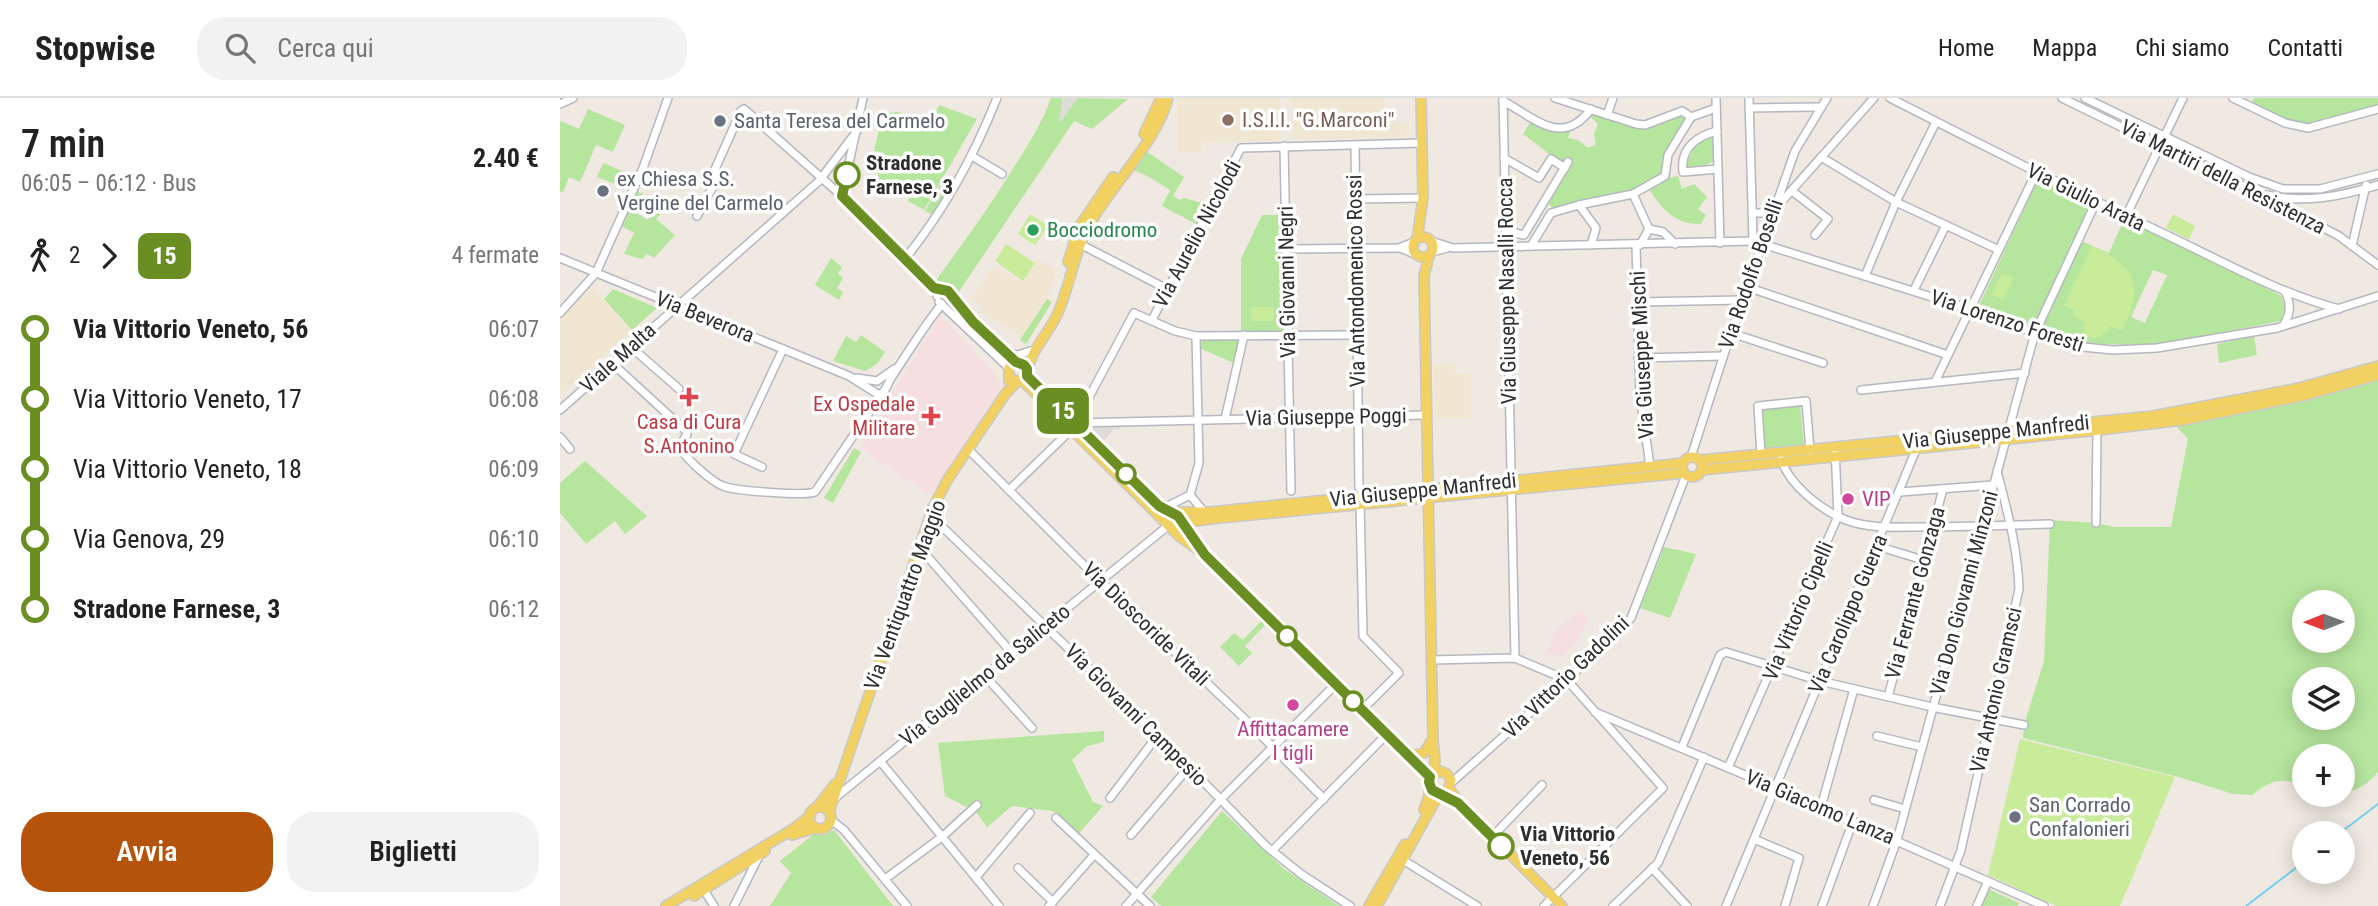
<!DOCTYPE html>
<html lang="it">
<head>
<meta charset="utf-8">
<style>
	:root { --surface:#fff; --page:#f2f2f2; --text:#222; --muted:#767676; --line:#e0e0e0; --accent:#b45309 }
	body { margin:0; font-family:"Roboto Condensed",sans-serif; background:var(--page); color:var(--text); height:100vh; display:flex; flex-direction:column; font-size:26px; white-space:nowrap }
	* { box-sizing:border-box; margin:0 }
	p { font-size:23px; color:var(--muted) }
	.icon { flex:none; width:38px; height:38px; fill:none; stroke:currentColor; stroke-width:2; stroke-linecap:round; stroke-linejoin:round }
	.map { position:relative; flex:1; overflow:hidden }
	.sheet { display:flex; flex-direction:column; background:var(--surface); width:560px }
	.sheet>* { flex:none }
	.badge { padding:0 14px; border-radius:10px; font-size:24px; line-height:46px }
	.needle { width:46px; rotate:269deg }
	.fabs { position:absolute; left:1732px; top:492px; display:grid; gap:14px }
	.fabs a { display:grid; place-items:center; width:63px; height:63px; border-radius:50%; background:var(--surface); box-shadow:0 4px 18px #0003; font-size:35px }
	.map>.badge { position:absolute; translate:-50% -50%; box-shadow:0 0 0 4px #fff }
	.legs { display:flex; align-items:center; gap:10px; height:77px; padding:0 21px; font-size:23px }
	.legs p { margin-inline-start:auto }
	.overview { display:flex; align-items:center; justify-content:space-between; height:119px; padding:0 21px }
	h1 { font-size:38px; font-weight:600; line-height:52px }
	.cta { display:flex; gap:14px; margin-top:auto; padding:14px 21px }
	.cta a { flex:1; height:80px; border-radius:28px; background:var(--accent); color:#fff; font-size:28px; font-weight:600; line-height:80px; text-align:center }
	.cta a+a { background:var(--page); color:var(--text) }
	ul { padding:0 21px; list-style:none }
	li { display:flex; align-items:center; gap:24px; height:70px; font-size:26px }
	li i { display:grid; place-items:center; width:10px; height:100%; margin:0 9px; background:currentColor }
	li i::after { content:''; width:18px; height:18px; margin:-9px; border:5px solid; border-radius:50%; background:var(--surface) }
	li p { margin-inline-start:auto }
	li:first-child i { background:linear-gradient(#0000 50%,currentColor 0) }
	li:last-child i { background:linear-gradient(currentColor 50%,#0000 0) }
	header { display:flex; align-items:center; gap:42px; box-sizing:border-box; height:98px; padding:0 35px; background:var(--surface); border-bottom:2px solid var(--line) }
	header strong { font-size:33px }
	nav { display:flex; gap:38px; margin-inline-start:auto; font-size:24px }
	.search { width:490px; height:63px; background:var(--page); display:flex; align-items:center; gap:18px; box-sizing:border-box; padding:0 24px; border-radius:28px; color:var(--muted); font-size:26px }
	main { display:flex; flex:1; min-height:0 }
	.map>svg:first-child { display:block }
</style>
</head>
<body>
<header>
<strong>Stopwise</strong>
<div class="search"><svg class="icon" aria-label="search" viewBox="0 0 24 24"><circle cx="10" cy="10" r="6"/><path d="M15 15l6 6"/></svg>Cerca qui</div>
<nav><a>Home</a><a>Mappa</a><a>Chi siamo</a><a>Contatti</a></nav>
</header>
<main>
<section class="sheet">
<div class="overview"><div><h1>7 min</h1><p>06:05 – 06:12 · Bus</p></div><b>2.40 €</b></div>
<div class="legs"><svg class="icon" aria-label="walk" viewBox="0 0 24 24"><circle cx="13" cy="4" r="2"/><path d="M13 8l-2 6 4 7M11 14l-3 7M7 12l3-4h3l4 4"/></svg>2<svg class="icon" aria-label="forward" viewBox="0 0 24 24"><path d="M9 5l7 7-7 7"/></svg><b class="badge" style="background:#6b8e23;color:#fff">15</b><p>4 fermate</p></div>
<ul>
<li><i style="color:#6b8e23"></i><b>Via Vittorio Veneto, 56</b><p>06:07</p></li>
<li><i style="color:#6b8e23"></i><span>Via Vittorio Veneto, 17</span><p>06:08</p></li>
<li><i style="color:#6b8e23"></i><span>Via Vittorio Veneto, 18</span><p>06:09</p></li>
<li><i style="color:#6b8e23"></i><span>Via Genova, 29</span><p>06:10</p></li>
<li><i style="color:#6b8e23"></i><b>Stradone Farnese, 3</b><p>06:12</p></li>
</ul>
<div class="cta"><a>Avvia</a><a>Biglietti</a></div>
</section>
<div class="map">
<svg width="1818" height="808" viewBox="0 0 1818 808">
	<rect width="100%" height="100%" fill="#efe9e1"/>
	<g fill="#f0e6d1">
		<path d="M719,0V43L641,44V54L618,55L617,1Z"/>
		<path d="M733,0H824V25H847V39L732,41Z"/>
		<path d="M478,161L496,172L487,201L462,239L420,212L422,208L411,201L434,168L462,185Z"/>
		<path d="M31,187L72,232L0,297V221Z"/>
		<path d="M895,266V276H911V320L875,321L874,267Z"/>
	</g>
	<g fill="#f5dfe0">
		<path d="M380,217L443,286L371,397L300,350Z"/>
		<path d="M1021,511L1030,522L1022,529L1024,532L1018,537L1020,541L1006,553L1003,560L987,554L995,534Z"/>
	</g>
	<g fill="#b6e59e" fill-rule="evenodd">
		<path d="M491,0H503L499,24L518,0L568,1L532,31L514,23L396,198C390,189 383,190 376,182C403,146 429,109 453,71C467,48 482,26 491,0Z"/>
		<path d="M1694,0H1818V8L1748,26L1729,24L1690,7Z"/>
		<path d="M379,7L417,21L364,112L348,103L349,100H358L359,89L338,82L335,95L317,83L322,54L314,53L320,27L325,26L327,20L323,18V15L338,14L372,23Z"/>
		<path d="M28,11L65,27L53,54L36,47L20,84L9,79L3,95L0,93V25L1,23L19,31Z"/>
		<path d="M1032,15L1082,31L1119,17L1126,20L1104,60L1102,77L1071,93L994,112L989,106L1007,67L1005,68L963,36L971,23C985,32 994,37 1011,31L1008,40L1018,42L1028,50L1036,46L1034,36L1038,26L1030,18Z"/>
		<path d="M1148,37L1153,40L1154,62L1147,67L1125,70L1135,47Z"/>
		<path d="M586,53L624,79L613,98L620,102L624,100L649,107L638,127L602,108L610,92L591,80L574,72Z"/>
		<path d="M43,65L65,74L62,89L37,79Z"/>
		<path d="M1480,77L1535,102L1519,142L1549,155L1566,117L1721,198L1725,210L1721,223L1596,247L1525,246L1417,212ZM1593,172L1607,177L1585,225L1571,219Z"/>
		<path d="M1118,78L1122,91L1134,86L1147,99L1138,111L1146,117L1141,126C1115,127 1102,111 1089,91L1108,80Z"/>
		<path d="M382,83L390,90L375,118L365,113Z"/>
		<path d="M76,93L83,96L74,114L88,122L98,102L107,109L96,121L115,137L94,160L87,156L82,161L64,156L74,135L61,128Z"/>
		<path d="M702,117H721L723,233L681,235V161Z"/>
		<path d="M271,160L282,169L278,176L283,180L277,190L283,194L279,202L255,187Z"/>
		<path d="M53,191L97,210L72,232L44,201Z"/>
		<path d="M487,201L492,204L466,246L460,242Z"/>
		<path d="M301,237L325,254L317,266L305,273L273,263L286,238L296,244Z"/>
		<path d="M1694,238L1697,257L1659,265L1657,246Z"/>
		<path d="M642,239L681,241L674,265L641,251Z"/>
		<path d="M1818,283V674C1810,684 1797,694 1783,694V658H1745V686C1718,681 1714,680 1692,697L1673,696L1619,679L1463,640L1464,627L1484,563L1490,422L1536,425L1554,429H1611L1628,341L1615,327L1763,298ZM1745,504H1783V542H1745ZM1745,581H1783V620H1745Z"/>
		<path d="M1240,306L1244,349L1203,352L1202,310Z"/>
		<path d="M294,350L301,354L273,405L264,400Z"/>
		<path d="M25,363L87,418L65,436L55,423L26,446L0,415V385Z"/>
		<path d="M1104,449L1136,456L1110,520L1080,510Z"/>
		<path d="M703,521L707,525L685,548L692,555L679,568L660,549L674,535L683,542Z"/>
		<path d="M544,633V644L527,648L512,662L533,704L543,708L519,735L493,713L452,708L427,729L416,714L385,698L378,645Z"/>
		<path d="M662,713L724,771L779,808H601L591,799Z"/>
		<path d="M274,732L333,808H210L231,775L220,763L254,736L264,737Z"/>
		<path d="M1426,790L1459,805L1458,808H1419Z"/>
	</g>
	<g fill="#c9ec9a">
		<path d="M470,116L488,128L475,147L458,136Z"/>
		<path d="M1613,116L1635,128L1629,141L1606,130Z"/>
		<path d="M446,146L475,165L463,183L435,163Z"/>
		<path d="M1532,148C1577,167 1584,190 1562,233L1550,228L1547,235L1543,234L1540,240L1537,238L1536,241L1525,237L1526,233L1522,232L1525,224L1513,218L1515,212L1504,207Z"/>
		<path d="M1442,175L1453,180L1443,202L1432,197Z"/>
		<rect x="691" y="209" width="23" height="14"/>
		<path d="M1460,641L1615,679L1560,808H1496L1428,777Z"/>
	</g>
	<g fill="#dfdcd8">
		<path d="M503,0H518L499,26L501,11Z"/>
		<path d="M535,329H561L558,332L555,330L544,343L532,332Z"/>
	</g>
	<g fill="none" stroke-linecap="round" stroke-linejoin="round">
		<g stroke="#75cff0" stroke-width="2">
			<path d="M1780,735L1818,706"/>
			<path d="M1686,808L1745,763"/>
		</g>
		<g stroke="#b4b7c1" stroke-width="10">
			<g id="minor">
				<path d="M943,0L955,560"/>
				<path d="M995,0L1076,26L1085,27L1122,13L1131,19"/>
				<path d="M1156,0L1160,145"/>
				<path d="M1189,0L1193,143"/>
				<path d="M1330,0C1425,49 1520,96 1617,142C1669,167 1722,196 1779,211"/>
				<path d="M1502,0L1693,93L1779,138L1818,167"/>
				<path d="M1525,0L1689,79L1723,91H1760L1818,76"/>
				<path d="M1673,0L1725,25L1748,30L1818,11"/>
				<path d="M943,3C975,20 1002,50 1031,11"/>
				<path d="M0,6L13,0"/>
				<path d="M1189,10L1261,9"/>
				<path d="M1047,17L1053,0"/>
				<path d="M1157,33C1137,38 1120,50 1123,74L1158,71"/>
				<path d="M724,48L731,393"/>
				<path d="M795,48L799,390"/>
				<path d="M412,58L442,76"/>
				<path d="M1261,59L1336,104L1439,152"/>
				<path d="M944,60L979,80L991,61L1005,70"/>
				<path d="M1232,93L1268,121L1255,137"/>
				<path d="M1073,96L1089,131L1080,147"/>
				<path d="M1707,97C1745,106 1781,98 1818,87"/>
				<path d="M282,98L303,0"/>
				<path d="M796,101L863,100"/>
				<path d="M1019,107L1073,96L1105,78L1108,57L1131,19L1156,10"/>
				<path d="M1215,111L1314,0"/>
				<path d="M1192,115H1212"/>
				<path d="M137,118L157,81L152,78L181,13L184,11L282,98L374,190L377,198"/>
				<path d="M1566,118L1623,0"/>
				<path d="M1089,131L1103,134L1115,146"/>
				<path d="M946,133L964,137L1008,64"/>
				<path d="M871,143L893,150L1193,143L1410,211L1475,235L1523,249L1553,252L1597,250L1717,230L1818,198"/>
				<path d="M518,145L607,191"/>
				<path d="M1076,147L1080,297L1090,368"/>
				<path d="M971,148L991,115L1019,107L1036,130L1031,147"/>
				<path d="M1792,148L1806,87"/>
				<path d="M840,150L855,156"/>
				<path d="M726,151L839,150L854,144"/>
				<path d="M872,154L887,150"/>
				<path d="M0,160L289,278L319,297C326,294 327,287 331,280C348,255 363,229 382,206"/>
				<path d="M344,162C384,113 414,58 437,0"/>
				<path d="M1305,178L1336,104L1376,24"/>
				<path d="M1187,189L1388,257"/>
				<path d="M374,190L389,194L413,224L456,264"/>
				<path d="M1354,192L1386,127"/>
				<path d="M379,204L449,270"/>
				<path d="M1077,204L1182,202"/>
				<path d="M0,215L36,175L83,70L108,0"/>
				<path d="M592,222L681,50L862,45"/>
				<path d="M1723,228C1731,216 1731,206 1725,193"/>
				<path d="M1171,235L1263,265"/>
				<path d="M71,249L119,291"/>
				<path d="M447,255L458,257L470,253"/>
				<path d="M1078,260L1163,258"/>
				<path d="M53,266L126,333L127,336L120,348C122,358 152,384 163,388C174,393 245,398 255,394L321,297"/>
				<path d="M297,280L317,283L334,271"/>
				<path d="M1375,284L1476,75"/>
				<path d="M1301,292L1465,275"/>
				<path d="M0,312L259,83L297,33"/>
				<path d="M665,321L684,237"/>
				<path d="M514,325L867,317"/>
				<path d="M0,339L10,351"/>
				<path d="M409,352L539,482L688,624L764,701"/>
				<path d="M1201,357L1198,308L1246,303L1250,353"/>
				<path d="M1131,359L1168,244L1235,53L1267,0"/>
				<path d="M1221,361C1229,387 1261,412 1286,422C1310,431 1336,429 1361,429C1404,429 1447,427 1490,426"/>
				<path d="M202,369L174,356L223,251"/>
				<path d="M449,392L512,331L574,215L615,233L636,238L797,237"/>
				<path d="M1340,394L1433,387"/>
				<path d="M630,397L639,365L636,238"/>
				<path d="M630,397L645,415"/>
				<path d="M800,404L803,538L839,575L802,612"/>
				<path d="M604,410L630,397"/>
				<path d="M370,417L598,637L706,748L741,776L790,808"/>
				<path d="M1536,425L1537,327"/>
				<path d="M1317,448L1363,462"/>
				<path d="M359,449L452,555"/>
				<path d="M871,562L955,560L1007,582L1103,690L984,808"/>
				<path d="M425,578L472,630"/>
				<path d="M1328,599L1383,391"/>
				<path d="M1035,614L1216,690L1484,808"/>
				<path d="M1317,638L1362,649"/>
				<path d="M1122,649L1160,557L1166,554L1260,583L1372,609L1464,627"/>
				<path d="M320,663L439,808"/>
				<path d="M1168,670L1278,418L1275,350"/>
				<path d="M891,685L1007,582L1071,520L1126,377"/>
				<path d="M275,700L609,427"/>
				<path d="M550,700L598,637"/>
				<path d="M1314,702L1345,711"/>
				<path d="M1261,709L1294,591"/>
				<path d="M496,720L590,808"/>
				<path d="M271,722L284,732L347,808"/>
				<path d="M571,737L629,669"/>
				<path d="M932,739L982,687"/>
				<path d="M1194,741L1239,760L1225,808"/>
				<path d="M712,753L827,636"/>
				<path d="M843,762L917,808"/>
				<path d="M458,770L493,804"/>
				<path d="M1092,770L1127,808"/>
				<path d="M417,778L470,715"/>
				<path d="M325,781L383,738L417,707"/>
				<path d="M144,792L154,808"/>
				<path d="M174,808L200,756"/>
				<path d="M489,808L534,757"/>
				<path d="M566,808L661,701L776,586"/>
				<path d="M1053,808L1098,765L1144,659"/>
				<path d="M1166,808L1358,347"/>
				<path d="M1262,808L1293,723"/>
				<path d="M1313,808L1337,742L1475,235L1536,104"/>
				<path d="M1380,808L1401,752L1459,491C1458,451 1447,412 1437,373"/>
				<path d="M1417,808L1428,783"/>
			</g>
		</g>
		<g stroke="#c9c9c9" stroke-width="12">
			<g id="major">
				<path d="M584,36L601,0"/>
				<circle cx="863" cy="149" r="10"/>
				<path d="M857,141L863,100L861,0"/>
				<path d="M869,158L864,178L873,642L875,663L873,676"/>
				<path d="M508,164L519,129L553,79"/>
				<path d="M467,278L599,408L611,414H650L1123,365"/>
				<path d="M449,279L457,284L467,278C469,253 487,238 497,217C510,189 513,158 527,131C548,91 599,41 608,0"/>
				<path d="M449,283V270L453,265H461L467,271"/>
				<path d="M463,283L619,438L645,457L870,679"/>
				<circle cx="1132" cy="369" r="10"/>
				<path d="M1140,362L1593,318L1739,290L1818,268"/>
				<path d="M1142,372L1540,332L1623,322L1742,298L1818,277"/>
				<path d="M620,421L637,447"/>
				<path d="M609,427L650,421L1124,375"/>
				<path d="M850,658L864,655L872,642"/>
				<path d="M871,678L880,673L887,676L891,682L889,690"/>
				<path d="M889,690L899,705L1002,808"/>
				<path d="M257,709L276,685"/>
				<circle cx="260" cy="720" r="11"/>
				<path d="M864,712L869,698V687"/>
				<path d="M269,714L373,409L388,381L446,295L457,284"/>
				<path d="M232,737L256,730"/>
				<path d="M134,798L205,753"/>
				<path d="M106,808L233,731L250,718"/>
				<path d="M809,808L845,746"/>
				<path d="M817,808L875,703L889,690"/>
			</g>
		</g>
		<use href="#minor" stroke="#fff" stroke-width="7"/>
		<use href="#major" stroke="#f2d163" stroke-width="9"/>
	</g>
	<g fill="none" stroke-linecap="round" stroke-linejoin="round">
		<g stroke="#fff" stroke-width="16">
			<path id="line-1" d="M287,77L282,98L374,190L388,193L413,224L456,264L464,267L467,271V278L599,408L618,418L645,457L870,679L869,684L872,692L898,705L941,748"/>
		</g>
		<use href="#line-1" stroke="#6b8e23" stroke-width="10"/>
	</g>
	<circle fill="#8d6e63" stroke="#fff" stroke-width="2.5" cx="668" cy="22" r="7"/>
	<g fill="#6b7280" stroke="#fff" stroke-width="2.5">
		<circle cx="160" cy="23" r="7"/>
		<circle cx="43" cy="93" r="7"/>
		<circle cx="1455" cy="719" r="7"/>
	</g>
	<g fill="#fff" stroke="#6b8e23" stroke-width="3.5">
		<circle cx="287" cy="77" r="12"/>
		<circle cx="566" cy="376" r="9"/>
		<circle cx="727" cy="538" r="9"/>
		<circle cx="793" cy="603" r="9"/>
		<circle cx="941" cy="748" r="12"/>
	</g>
	<circle fill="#2e9e5b" stroke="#fff" stroke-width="2.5" cx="473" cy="132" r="7"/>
	<g fill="#e0444e" stroke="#fff" stroke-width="2.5">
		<path d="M125.5 288.5h7v7h7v7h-7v7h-7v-7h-7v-7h7z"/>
		<path d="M367.5 307.5h7v7h7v7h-7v7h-7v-7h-7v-7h7z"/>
	</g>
	<g fill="#d1479c" stroke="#fff" stroke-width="2.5">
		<circle cx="1288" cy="401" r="7"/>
		<circle cx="733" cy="607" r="7"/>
	</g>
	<g text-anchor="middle" stroke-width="7" stroke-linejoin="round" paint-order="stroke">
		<g font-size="21" fill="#785e54" stroke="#fff" text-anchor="start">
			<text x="682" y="29">I.S.I.I. "G.Marconi"</text>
		</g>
		<g font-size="21" fill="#5b616d" stroke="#fff" text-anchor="start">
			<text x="174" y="30">Santa Teresa del Carmelo</text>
			<text x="57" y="88">ex Chiesa S.S.<tspan x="57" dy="24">Vergine del Carmelo</tspan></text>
			<text x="1469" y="714">San Corrado<tspan x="1469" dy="24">Confalonieri</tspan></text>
		</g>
		<g font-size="21" font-weight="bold" fill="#2e2e2e" stroke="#fff" text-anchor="start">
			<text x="306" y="72">Stradone<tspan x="306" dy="24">Farnese, 3</tspan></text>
			<text x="960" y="743">Via Vittorio<tspan x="960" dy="24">Veneto, 56</tspan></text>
		</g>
		<g font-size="21" fill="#2e2e2e" stroke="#fff">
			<text transform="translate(1663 79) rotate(27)" y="7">Via Martiri della Resistenza</text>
			<text transform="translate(1526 99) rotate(26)" y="7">Via Giulio Arata</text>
			<text transform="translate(637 136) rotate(-62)" y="7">Via Aurelio Nicolodi</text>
			<text transform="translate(1191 176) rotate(-71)" y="7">Via Rodolfo Boselli</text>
			<text transform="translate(796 183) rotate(-91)" y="7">Via Antondomenico Rossi</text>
			<text transform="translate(727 184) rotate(-91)" y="7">Via Giovanni Negri</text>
			<text transform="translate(947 193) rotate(-91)" y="7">Via Giuseppe Nasalli Rocca</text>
			<text transform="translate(145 219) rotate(22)" y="7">Via Beverora</text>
			<text transform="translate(1447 223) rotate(18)" y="7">Via Lorenzo Foresti</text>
			<text transform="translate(1082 257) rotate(-93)" y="7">Via Giuseppe Mischi</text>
			<text transform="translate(58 260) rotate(-42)" y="7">Viale Malta</text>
			<text transform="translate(766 319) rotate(-1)" y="7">Via Giuseppe Poggi</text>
			<text transform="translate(1436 334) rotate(-6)" y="7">Via Giuseppe Manfredi</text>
			<text transform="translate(863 392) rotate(-6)" y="7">Via Giuseppe Manfredi</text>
			<text transform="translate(1355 495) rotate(-75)" y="7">Via Ferrante Gonzaga</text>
			<text transform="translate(1404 495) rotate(-75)" y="7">Via Don Giovanni Minzoni</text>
			<text transform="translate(345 497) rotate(-70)" y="7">Via Ventiquattro Maggio</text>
			<text transform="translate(1238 513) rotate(-67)" y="7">Via Vittorio Cipelli</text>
			<text transform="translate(1288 516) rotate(-67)" y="7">Via Carolippo Guerra</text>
			<text transform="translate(586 526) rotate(44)" y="7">Via Dioscoride Vitali</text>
			<text transform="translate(425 577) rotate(-39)" y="7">Via Guglielmo da Saliceto</text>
			<text transform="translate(1006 579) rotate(-44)" y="7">Via Vittorio Gadolini</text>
			<text transform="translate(1436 592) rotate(-77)" y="7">Via Antonio Gramsci</text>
			<text transform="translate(576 617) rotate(45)" y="7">Via Giovanni Campesio</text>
			<text transform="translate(1260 709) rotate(23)" y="7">Via Giacomo Lanza</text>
		</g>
		<g font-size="21" fill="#27864d" stroke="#fff" text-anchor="start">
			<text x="487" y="139">Bocciodromo</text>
		</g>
		<g font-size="21" fill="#be3a42" stroke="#fff" text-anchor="end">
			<text x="355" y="313">Ex Ospedale<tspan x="355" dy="24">Militare</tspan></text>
			<text x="129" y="331" text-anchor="middle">Casa di Cura<tspan x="129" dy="24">S.Antonino</tspan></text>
		</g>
		<g font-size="21" fill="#b23c85" stroke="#fff" text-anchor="start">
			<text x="1302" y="408">VIP</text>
			<text x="733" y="638" text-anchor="middle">Affittacamere<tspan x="733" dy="24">I tigli</tspan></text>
		</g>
	</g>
</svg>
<div class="fabs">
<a><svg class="needle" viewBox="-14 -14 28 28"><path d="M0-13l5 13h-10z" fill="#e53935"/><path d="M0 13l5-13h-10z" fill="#767676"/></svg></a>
<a><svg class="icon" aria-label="layers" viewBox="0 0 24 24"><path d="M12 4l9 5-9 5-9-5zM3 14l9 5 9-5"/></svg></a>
<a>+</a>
<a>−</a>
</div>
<b class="badge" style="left:503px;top:313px;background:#6b8e23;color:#fff">15</b>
</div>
</main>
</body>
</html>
